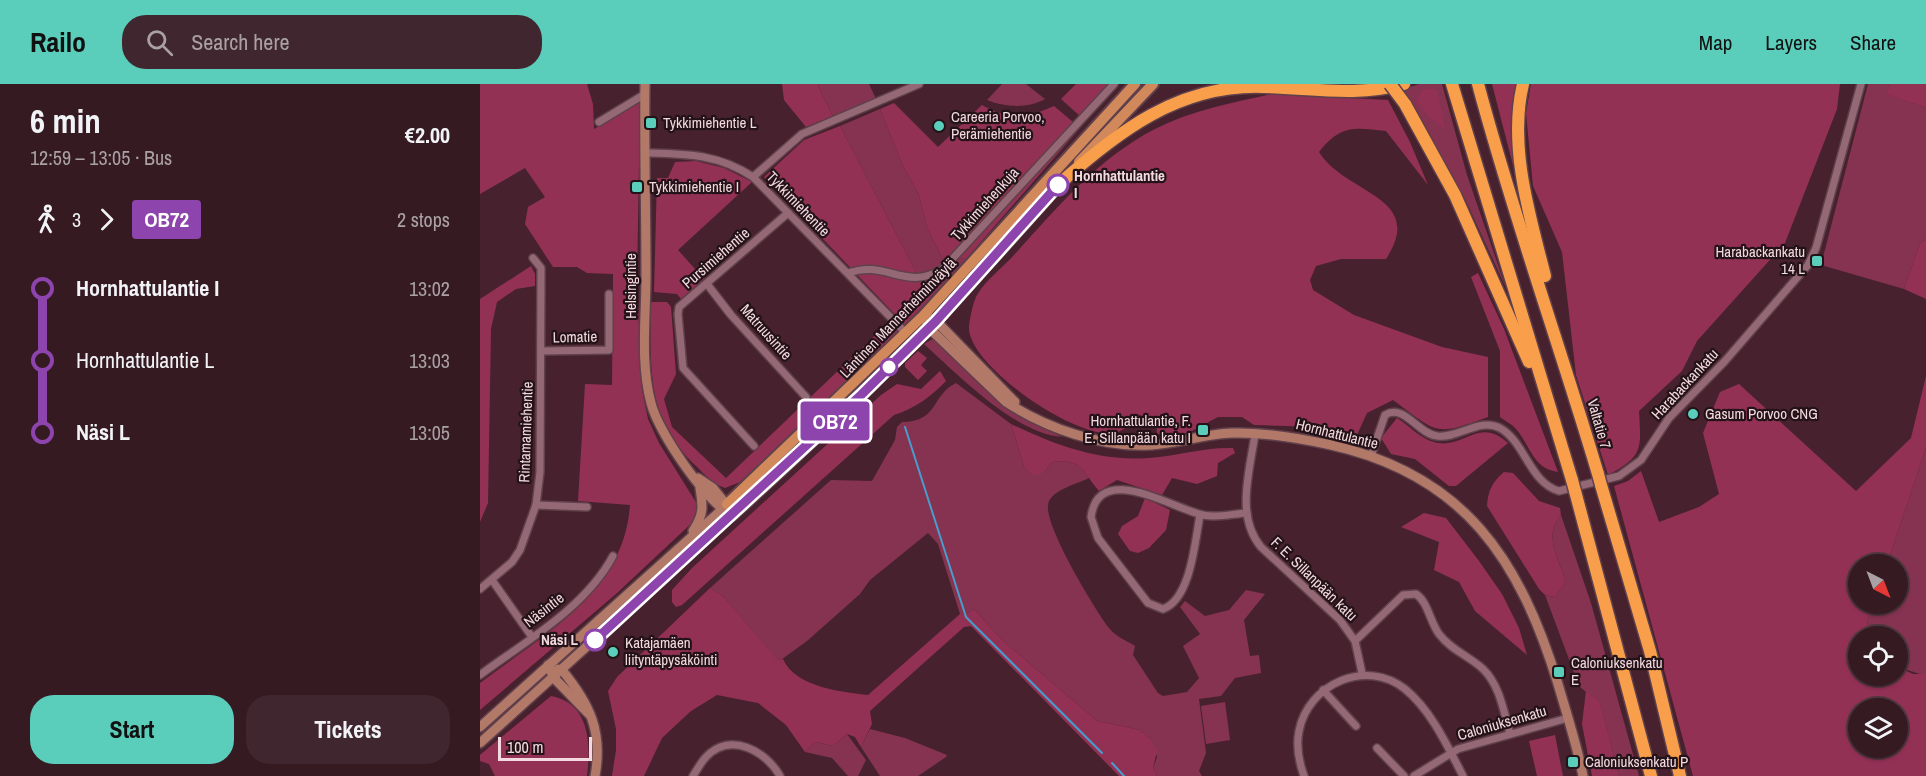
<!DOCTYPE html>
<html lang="en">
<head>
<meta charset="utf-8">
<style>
	:root { --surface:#351a22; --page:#40272f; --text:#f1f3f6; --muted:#aaa1a5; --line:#4f3840; --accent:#5bcebb }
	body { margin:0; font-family:"Archivo Narrow",sans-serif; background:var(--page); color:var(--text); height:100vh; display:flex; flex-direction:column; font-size:22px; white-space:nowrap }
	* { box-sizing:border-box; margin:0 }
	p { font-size:20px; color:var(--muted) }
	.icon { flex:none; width:33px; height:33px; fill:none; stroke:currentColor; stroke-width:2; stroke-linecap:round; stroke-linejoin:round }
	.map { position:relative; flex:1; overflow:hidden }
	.details { display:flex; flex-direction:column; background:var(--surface); width:480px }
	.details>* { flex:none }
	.badge { padding:0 12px; border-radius:4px; font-size:21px; line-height:39px }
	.needle { width:39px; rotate:138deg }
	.controls { position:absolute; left:1368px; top:470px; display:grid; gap:12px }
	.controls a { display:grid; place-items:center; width:60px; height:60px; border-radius:50%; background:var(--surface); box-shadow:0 2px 4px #0004,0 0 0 2px var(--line); font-size:30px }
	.scale { position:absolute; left:18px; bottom:15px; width:94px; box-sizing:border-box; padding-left:6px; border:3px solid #f3dae0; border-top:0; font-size:16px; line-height:21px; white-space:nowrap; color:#f3dae0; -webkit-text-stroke:4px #231217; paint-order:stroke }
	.map>.badge { position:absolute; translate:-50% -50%; box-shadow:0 0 0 3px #fff }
	.legs { display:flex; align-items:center; gap:9px; height:66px; padding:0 30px; font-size:20px }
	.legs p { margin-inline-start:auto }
	.headline { display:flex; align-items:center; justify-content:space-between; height:102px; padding:0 30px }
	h1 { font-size:33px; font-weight:700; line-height:45px }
	.cta { display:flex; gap:12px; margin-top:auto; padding:12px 30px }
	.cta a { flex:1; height:69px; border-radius:24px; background:var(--accent); color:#111; font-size:24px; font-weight:700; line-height:69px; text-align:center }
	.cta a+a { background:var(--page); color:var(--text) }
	ul { padding:0 30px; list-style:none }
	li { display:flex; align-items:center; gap:21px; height:72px; font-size:22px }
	li i { display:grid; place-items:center; width:9px; height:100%; margin:0 8px; background:currentColor }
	li i::after { content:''; width:15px; height:15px; margin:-8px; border:4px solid; border-radius:50%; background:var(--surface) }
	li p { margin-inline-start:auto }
	li:first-child i { background:linear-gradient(#0000 50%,currentColor 0) }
	li:last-child i { background:linear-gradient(currentColor 50%,#0000 0) }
	header { display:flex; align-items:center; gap:36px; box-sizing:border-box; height:84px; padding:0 30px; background:var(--accent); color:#111 }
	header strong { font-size:28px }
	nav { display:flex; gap:33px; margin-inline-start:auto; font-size:21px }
	.search { width:420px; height:54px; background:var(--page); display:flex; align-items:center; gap:15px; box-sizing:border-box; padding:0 21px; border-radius:24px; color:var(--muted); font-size:22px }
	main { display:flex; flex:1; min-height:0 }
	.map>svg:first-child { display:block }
</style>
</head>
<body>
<header>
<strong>Railo</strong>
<div class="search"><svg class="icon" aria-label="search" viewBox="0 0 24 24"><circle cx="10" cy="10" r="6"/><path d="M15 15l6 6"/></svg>Search here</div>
<nav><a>Map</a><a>Layers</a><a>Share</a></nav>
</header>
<main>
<section class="details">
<div class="headline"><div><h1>6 min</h1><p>12:59 – 13:05 · Bus</p></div><b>€2.00</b></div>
<div class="legs"><svg class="icon" aria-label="walk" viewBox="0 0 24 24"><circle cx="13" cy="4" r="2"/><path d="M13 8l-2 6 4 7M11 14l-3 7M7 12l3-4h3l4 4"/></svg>3<svg class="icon" aria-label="forward" viewBox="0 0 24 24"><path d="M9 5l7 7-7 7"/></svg><b class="badge" style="background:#8e44ad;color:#fff">OB72</b><p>2 stops</p></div>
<ul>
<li><i style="color:#8e44ad"></i><b>Hornhattulantie I</b><p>13:02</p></li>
<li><i style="color:#8e44ad"></i><span>Hornhattulantie L</span><p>13:03</p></li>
<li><i style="color:#8e44ad"></i><b>Näsi L</b><p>13:05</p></li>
</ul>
<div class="cta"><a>Start</a><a>Tickets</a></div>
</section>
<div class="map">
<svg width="1446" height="692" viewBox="0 0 1446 692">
	<rect width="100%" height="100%" fill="#47222e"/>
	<g fill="#853350">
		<path d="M337,0H389L396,15L353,32Z"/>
		<path d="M522,0H546L565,15C548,25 524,23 507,16Z"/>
		<path d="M939,0H962L987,91L1026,204L985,115L922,6Z"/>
		<path d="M1388,0H1410L1407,10L1446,24V155L1440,159L1424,205L1341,181Z"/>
		<path d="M400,25L423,82L439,111L447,144L463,175L487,174L450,215L360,42Z"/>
		<path d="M453,255L512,312L544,334L582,353C536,350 478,291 444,260Z"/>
		<path d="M476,299L531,340L544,382L564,389L572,378C590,376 599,378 609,394C597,400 570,406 568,421C565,443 614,524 629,544C635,552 647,557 655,562L653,571L678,609L683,612L707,608L719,594L703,562L720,550L700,523L705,517L725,532L749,526L766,506L785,510L764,536L770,572L779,571L781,589L755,594L741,612L719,615L726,669L719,687L722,692H677L673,684L677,673L670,654L660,646L617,637L521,555L494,525L487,530H480L458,460L448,449L390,496L380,510L327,557L298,578L243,512L230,504L351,396L392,397L415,356L417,343L422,338C459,338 451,311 476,299Z"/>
		<path d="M1446,363V592L1418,583V552H1391L1387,538L1393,519H1418V480H1407Z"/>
		<path d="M1081,431L1111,519L1159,692H1139L1120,620L1099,602L1065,511L1075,513L1086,498C1078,474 1063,451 1081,431Z"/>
		<path d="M745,618L750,656L726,660L721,622Z"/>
		<path d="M390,645L425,654L467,671L466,673L438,692H400L381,663Z"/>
		<path d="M367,650L386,676L378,692H368L352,674L325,668L335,658L353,662Z"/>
	</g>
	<g fill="#933155" fill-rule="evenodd">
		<path d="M0,0H107L113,20L114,45L160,17L157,201L162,306L168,335L179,359L219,423L215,436L136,510L0,626V599C64,550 144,509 150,421L98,417L105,300L132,301L133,190L107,189L97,183H73L45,140L48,123L65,113L45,84L0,110Z"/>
		<path d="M302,0H337L353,32L326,43L304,16Z"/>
		<path d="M596,0H631L601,33L581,15Z"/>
		<path d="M1012,0H1039L1037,84L1034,85Z"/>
		<path d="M1051,0H1360L1357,25L1305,159L1217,257L1202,287L1159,327C1161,364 1164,372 1128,391L1096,291L1082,168L1053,102L1046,29Z"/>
		<path d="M1410,0H1446V24L1406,10Z"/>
		<path d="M944,4L957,6L965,45L949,33L936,16Z"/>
		<path d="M792,10L908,16L930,58L948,101L906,47C874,43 860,41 839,68C866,111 947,112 906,175H861L836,182L830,196L833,206L874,231L962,263L1008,273V333C954,353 958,349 913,316L887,329L876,353L838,343L774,341L762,333H738L708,349L684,353L677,349L676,335L659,331C652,338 645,347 634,349C597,356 486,281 489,242C490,234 493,218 497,211C505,197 522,184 534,171C576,125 618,74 675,45C712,26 752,19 792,10Z"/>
		<path d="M414,19L458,63L502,21C530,37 546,34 574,22L600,44L487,174L463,175L447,144L439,111L423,82L400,25Z"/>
		<path d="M360,42L450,215L425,241L284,93L324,56Z"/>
		<path d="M216,77L244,84L272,98L198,166L224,195L201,215L197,210L174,208L177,94H188L195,78Z"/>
		<path d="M1446,155V215L1424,205L1440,159Z"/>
		<path d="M51,182L55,190V202L36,205L17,218L11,245L8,419L0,438V215Z"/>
		<path d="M998,189L1024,245L1078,388C1052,384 1051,362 1036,345C1032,340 1025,337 1020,333V267L991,193Z"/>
		<path d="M170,218H187L191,223L196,290L184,315L192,343L246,394L409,238L419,248L279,382L260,398L245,404C233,400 225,391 216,382C164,332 172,284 170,218Z"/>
		<path d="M438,267L447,274L441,281L447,287L438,296L425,283V279Z"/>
		<path d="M460,287L466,297C452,312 434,325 414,331L202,521L196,523L192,518V506L212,484L401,311L417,300L441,305Z"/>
		<path d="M1446,292V363L1407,480H1378V519H1393L1387,538L1391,552H1378V591H1418V583L1433,590H1446V692H1213L1134,402L1148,397L1161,387L1179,438L1219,423L1239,410L1223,349L1240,308L1259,300L1376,407L1431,354ZM1378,624H1418V663H1378Z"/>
		<path d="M917,334C927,340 937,351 948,356C984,371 995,330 1028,359L976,402H969L935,375L911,370L901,354Z"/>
		<path d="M531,340C575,361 619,378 669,374C697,372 725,363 753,364L755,369L738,379L737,392L717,400L692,394L682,411L637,396L619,407C602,387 602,374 572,378L564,389L552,391L544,382Z"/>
		<path d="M1024,388L1033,389L1059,417L1080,424L1081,431C1063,451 1078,474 1086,498L1075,513L1065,511L1059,505L1007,422C1008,407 1012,398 1024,388Z"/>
		<path d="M665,414L690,426L686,446L669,464L658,469L650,467L638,450L642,442L658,432Z"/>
		<path d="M944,429L966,434L999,477L1022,510L1039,544L1047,571L995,527L979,498L954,486L959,458L921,443Z"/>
		<path d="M230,504L243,512L298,577L303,575C315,603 362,608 388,611L480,530H487L494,525L521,555L617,637L660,646L670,654L677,667L673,684L677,692H639L491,542L484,543L390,627L392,640L381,663L375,653L367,650L353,662L335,658L325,668L306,641L278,619L237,611L211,627L182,654L164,692H132L136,666V645L128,607L137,593Z"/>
		<path d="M1106,607L1120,619L1139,692H1112L1102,640Z"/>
		<path d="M71,612C110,619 111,660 107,692H15L9,680L0,677V671Z"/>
		<path d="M1075,651L1083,692H1057L1049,657Z"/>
	</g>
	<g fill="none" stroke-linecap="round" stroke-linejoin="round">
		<g stroke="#499dcc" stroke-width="2">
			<path d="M425,343L486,533L622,669"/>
			<path d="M632,679L644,692"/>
		</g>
		<g stroke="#5f404b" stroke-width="10">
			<g id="street">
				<path d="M119,38L165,10"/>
				<path d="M166,69C207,70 238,70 273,93L422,245"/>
				<path d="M273,93L322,50L439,0"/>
				<path d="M368,189C407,175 424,208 463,185L634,0"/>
				<path d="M227,200L251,231L326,313"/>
				<path d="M62,267L129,266V210"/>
				<path d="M775,350C770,386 755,432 781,463L860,536L875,557L882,589"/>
				<path d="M274,362L203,284L198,230L199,223L308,129"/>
				<path d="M891,372L905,331C924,319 938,350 957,352C978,355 1000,333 1020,344C1045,358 1050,399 1079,407L1139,392L1161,376L1189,334L1245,277L1328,181L1336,164L1381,0"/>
				<path d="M56,421L107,423"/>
				<path d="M720,431C715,457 711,515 683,525L668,519L618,454L611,433C619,376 693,425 723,431C736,434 752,430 766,429"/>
				<path d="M12,496L52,553"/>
				<path d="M0,505L32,478L40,466L56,421L60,388L61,191V184L53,174"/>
				<path d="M875,557L923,511L936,510C948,518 950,538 959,550C971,566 989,572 1003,585C1020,601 1024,629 1030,650"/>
				<path d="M0,591C46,557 105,524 133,472"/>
				<path d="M843,606L876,642"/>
				<path d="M897,664L924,692"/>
				<path d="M213,692C217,686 221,678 226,673C250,647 286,667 300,692"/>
				<path d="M824,692C819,678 816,662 819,647C828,600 886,574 925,605C951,626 968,663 983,692"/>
				<path d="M934,692L978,665L1088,634"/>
			</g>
		</g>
		<g stroke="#5f404b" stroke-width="12">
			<g id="secondary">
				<path d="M165,0C164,64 166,128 166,192C166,233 160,279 171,319C178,348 226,418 252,431"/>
				<path d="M449,234L456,237L535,318"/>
				<path d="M446,237L449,244L526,318C566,344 622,364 671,361C699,359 725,350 752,349C785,348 819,354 851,361C985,391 1040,476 1078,600C1087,631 1097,661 1103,692"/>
				<path d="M218,394L233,404L249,424"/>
				<path d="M213,447C224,430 223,423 220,404"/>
				<path d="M68,581L74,594L109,630"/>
				<path d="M78,585L82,586C110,620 123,648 115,692"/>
				<path d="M0,643L246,422"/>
				<path d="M0,659L252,431"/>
			</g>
		</g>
		<g stroke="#5f404b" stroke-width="14">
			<g id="primary">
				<path d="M599,78L673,0"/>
				<path d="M247,420L443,232L655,0"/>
				<path d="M252,431C369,326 479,215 583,96"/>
			</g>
		</g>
		<g stroke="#5f404b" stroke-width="15">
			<g id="highway">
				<path d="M972,0L1092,396"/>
				<path d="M998,0C1033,131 1079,259 1118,390"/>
				<path d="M1043,0C1028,62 1050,133 1065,192"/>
				<path d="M925,20L975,111L1049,278"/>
				<path d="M578,101C637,48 699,0 783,3C832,4 876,13 924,0"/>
				<path d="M1121,401L1170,567L1200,692"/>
				<path d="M1095,407L1171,692"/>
			</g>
		</g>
		<use href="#street" stroke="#946975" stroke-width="7"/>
		<use href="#secondary" stroke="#b27968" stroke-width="9"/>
		<use href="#primary" stroke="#d1895c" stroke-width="10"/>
		<use href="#highway" stroke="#f99f4b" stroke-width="12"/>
		<g stroke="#5f404b" stroke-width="15" stroke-linecap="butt">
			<g id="highway-bridge">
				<path d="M910,0L925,20"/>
				<path d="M1118,390L1121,401"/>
				<path d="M1092,396L1095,407"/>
			</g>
		</g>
		<use href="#highway-bridge" stroke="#f99f4b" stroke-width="12"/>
	</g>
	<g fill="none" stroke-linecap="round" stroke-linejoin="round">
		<g stroke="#fff" stroke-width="14">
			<path id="line-1" d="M115,556L381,311L456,237L578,101"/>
		</g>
		<use href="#line-1" stroke="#8e44ad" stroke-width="9"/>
	</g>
	<g fill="#5bcebb" stroke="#231217" stroke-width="2">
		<rect x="165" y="33" width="12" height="12" rx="3"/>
		<circle cx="459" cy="42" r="6"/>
		<rect x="151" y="97" width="12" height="12" rx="3"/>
		<rect x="1331" y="171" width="12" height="12" rx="3"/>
		<circle cx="1213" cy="330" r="6"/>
		<rect x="717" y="340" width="12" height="12" rx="3"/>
		<circle cx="133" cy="568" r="6"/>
		<rect x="1073" y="582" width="12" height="12" rx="3"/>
		<rect x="1087" y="672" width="12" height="12" rx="3"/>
	</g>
	<g fill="#fff" stroke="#8e44ad" stroke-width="3">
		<circle cx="578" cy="101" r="10"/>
		<circle cx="409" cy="283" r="8"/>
		<circle cx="115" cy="556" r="10"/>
	</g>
	<g text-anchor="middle" stroke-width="4.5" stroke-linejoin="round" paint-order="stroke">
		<g font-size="15" fill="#f3dae0" stroke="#231217" text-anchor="start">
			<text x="471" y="38">Careeria Porvoo,<tspan x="471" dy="17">Perämiehentie</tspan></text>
			<text x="183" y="44">Tykkimiehentie L</text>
			<text x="169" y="108">Tykkimiehentie I</text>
			<text x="1325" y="173" text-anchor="end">Harabackankatu<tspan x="1325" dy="17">14 L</tspan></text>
			<text x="1225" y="335">Gasum Porvoo CNG</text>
			<text x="711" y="342" text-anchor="end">Hornhattulantie, F.<tspan x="711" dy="17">E. Sillanpään katu I</tspan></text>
			<text x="145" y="564">Katajamäen<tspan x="145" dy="17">liityntäpysäköinti</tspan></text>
			<text x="1091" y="584">Caloniuksenkatu<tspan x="1091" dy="17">E</tspan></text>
			<text x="1105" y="683">Caloniuksenkatu P</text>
		</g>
		<g font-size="15" font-weight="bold" fill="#f3dae0" stroke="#231217" text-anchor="start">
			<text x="594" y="97">Hornhattulantie<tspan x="594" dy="17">I</tspan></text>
			<text x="98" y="561" text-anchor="end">Näsi L</text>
		</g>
		<g font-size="15" fill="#f3dae0" stroke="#231217">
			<text transform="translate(318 120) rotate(46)" y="5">Tykkimiehentie</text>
			<text transform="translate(505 120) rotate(-48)" y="5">Tykkimiehenkuja</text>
			<text transform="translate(236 174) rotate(-41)" y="5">Pursimiehentie</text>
			<text transform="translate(151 202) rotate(-90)" y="5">Helsingintie</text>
			<text transform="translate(418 234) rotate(-46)" y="5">Läntinen Mannerheiminväylä</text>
			<text transform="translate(286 248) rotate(48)" y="5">Matruusintie</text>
			<text transform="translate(95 253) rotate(-1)" y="5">Lomatie</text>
			<text transform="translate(1205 300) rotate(-47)" y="5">Harabackankatu</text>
			<text transform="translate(1119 340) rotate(74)" y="5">Valtatie 7</text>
			<text transform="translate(46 348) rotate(-88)" y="5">Rintamamiehentie</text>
			<text transform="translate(857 350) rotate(14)" y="5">Hornhattulantie</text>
			<text transform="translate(834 495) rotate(44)" y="5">F. E. Sillanpään katu</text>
			<text transform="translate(64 526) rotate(-38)" y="5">Näsintie</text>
			<text transform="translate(1022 639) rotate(-16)" y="5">Caloniuksenkatu</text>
		</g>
	</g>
</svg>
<div class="controls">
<a><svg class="needle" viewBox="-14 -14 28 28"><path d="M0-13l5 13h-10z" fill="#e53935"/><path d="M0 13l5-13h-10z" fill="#aaa1a5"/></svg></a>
<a><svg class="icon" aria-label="locate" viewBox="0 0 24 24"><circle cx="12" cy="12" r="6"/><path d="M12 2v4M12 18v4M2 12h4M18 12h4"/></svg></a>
<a><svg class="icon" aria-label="layers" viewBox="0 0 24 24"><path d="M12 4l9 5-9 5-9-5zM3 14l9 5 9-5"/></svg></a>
</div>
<div class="scale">100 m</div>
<b class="badge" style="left:355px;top:337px;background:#8e44ad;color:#fff">OB72</b>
</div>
</main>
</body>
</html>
